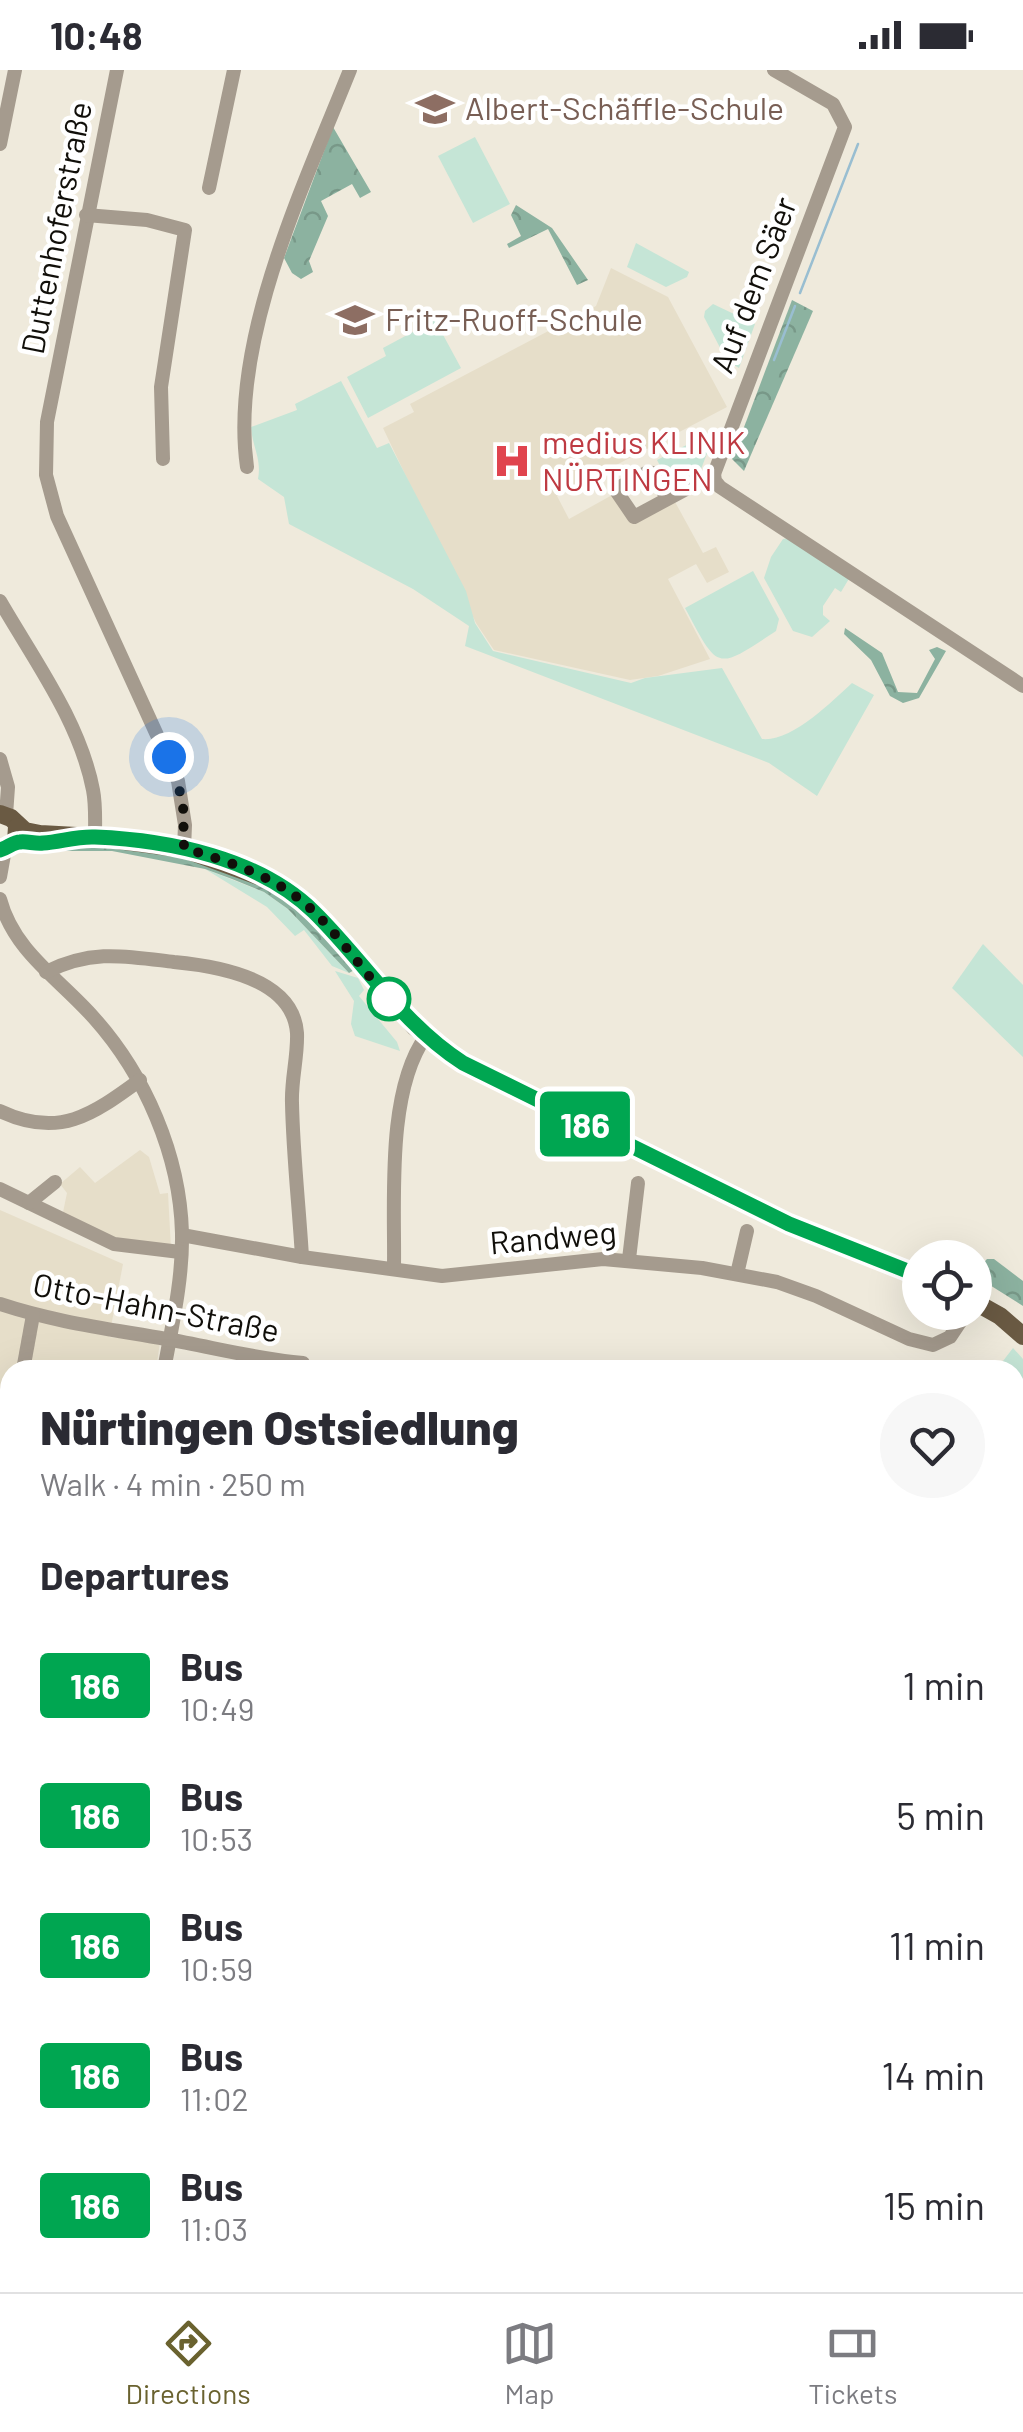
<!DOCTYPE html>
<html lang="en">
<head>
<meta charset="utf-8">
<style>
	:root { --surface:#fff; --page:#f7f7f7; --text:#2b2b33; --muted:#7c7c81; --line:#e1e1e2; --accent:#6a622f }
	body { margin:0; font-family:Barlow,sans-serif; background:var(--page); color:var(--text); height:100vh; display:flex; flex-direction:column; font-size:38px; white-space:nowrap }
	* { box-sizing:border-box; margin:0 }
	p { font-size:32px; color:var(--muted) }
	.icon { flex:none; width:55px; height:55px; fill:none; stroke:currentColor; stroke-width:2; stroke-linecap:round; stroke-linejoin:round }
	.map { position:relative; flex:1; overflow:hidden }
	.drawer { position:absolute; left:0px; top:1290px; width:1025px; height:932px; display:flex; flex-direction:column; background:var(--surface); border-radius:30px 30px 0 0; box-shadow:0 10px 40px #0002 }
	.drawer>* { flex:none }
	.badge { padding:0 20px; border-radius:8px; font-size:35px; line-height:65px }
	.tools { position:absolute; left:902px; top:1170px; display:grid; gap:20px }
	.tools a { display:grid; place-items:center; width:90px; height:90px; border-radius:50%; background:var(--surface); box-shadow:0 10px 40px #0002; font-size:50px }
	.you { position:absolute; width:50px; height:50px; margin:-25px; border:8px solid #fff; border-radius:50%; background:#1a73e8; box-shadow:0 0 0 15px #1a73e833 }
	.map>.badge { position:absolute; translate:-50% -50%; box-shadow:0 0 0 5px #fff }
	h2 { padding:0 40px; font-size:38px; line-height:90px }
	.round { display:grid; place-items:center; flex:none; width:105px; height:105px; border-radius:52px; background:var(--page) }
	.overview { display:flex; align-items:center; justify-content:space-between; height:170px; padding:0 40px }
	h1 { font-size:48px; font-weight:800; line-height:75px }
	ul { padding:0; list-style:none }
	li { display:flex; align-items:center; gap:30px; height:130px; padding:0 40px }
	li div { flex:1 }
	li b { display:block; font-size:38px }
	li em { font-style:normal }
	li .badge { min-width:110px; font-weight:700; text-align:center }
	.status { display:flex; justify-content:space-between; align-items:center; height:70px; padding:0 50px; background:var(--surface); direction:ltr }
	.status svg { height:28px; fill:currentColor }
	.dock { display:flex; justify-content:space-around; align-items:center; height:140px; border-top:2px solid var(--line); background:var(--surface); font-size:28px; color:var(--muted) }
	.dock a { display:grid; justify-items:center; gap:5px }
	.dock .current { color:var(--accent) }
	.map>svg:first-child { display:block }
</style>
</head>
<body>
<div class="status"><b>10:48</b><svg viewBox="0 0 49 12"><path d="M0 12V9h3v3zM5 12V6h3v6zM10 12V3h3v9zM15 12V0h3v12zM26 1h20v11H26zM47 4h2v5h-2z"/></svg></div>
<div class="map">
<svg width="1023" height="2222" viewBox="0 0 1023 2222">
	<defs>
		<pattern id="forest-crowns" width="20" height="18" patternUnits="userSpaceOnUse" patternTransform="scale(2.5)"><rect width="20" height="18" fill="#8cb2a0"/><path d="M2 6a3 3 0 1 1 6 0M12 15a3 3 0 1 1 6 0" fill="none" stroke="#789888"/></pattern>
	</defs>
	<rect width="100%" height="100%" fill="#efeadc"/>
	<g fill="#e6dec9">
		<path d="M611,198L668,227L727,337L557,426L569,449L614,424L631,453L674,430L703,483L716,477L729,502L707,513L696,494L668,509L710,589L658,606L630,610L494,580L476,553L383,358L414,342L410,334L596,236Z"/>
		<path d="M140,1080L149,1087L160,1124L168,1123L171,1179L130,1175L62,1147L67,1123L60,1114L80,1097L95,1113Z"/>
		<path d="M0,1140L123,1194L109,1267L160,1272L156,1300H10V1716L0,1728Z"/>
	</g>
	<g fill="#c5e5d6">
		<path d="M475,67L510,134L473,153L438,86Z"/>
		<path d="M636,173L689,202L687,207L666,217L627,197Z"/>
		<path d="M713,234L755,254L739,298L727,291L704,247L705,241Z"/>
		<path d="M435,250L461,298L368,348L347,307L386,286L383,278Z"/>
		<path d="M341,311L377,378L389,373L466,521L475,553L493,581L631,613L645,608L722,598L762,669C792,672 831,632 852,613L874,625L817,726L769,693L465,576L469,556L413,519L289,454L284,427L258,409C262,389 252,376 251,357L297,340L295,334Z"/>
		<path d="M716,360L698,407L696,408L692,401L669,413L657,390Z"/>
		<path d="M788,468L850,507L841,522L835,518L823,536V545L830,551L812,567L793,561L764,508L771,487L783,469Z"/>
		<path d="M753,501L779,549L776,561C715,601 719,601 685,538Z"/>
		<path d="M205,799L264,822L288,839L349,903L332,896L304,860L295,866L267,837Z"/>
		<path d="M983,874L1023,915V987L952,918Z"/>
		<path d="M335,901L358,908L364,920L359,926L397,972L400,981L355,966L351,954L354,931Z"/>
		<path d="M1013,1278L1023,1289V1472L1015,1467V1300H996Z"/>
	</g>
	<g fill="url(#forest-crowns)">
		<path d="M333,57L371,122L360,128L352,114L321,131L328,146L309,191L313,202L301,209L292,203L284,188Z"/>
		<path d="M516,135L552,158L588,210L577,215L548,159L509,178L507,174L521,166L511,145Z"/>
		<path d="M792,230L813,241L744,401L732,389Z"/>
		<path d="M845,558L882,583L898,622L917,623L935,589L929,580L937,577L946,581L919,628L903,633L890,626L871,590L844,564Z"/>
		<path d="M72,774C146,773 230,788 294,830C315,843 339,879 356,899L349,903L288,839L264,822L232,809L205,799L112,781H49V777Z"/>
		<path d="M987,1189H994L1023,1211V1236L977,1207L976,1201Z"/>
	</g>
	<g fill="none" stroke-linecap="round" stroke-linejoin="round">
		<g stroke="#99bed1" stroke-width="2.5">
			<path d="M800,223L858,74"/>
			<path d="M774,290L795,236"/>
			<path d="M952,2212L963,2222"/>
		</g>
		<g stroke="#a59b8e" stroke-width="14">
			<path d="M117,0L47,352L46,405L57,446L178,711L185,755L184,779"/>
			<path d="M0,74L15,0"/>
			<path d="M209,118L234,0"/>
			<path d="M86,145L147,150L185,160L161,317L163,389"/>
			<path d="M247,397C229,272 304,115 350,0"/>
			<path d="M714,404L715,411L720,417L1023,616"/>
			<path d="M667,428L653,403L648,402L618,418L617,422L634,447L714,404L845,57L833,34L774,0"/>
			<path d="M0,531C34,590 80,652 93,720C96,735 95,751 95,767"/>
			<path d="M0,689L8,717L6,745"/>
			<path d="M0,807L5,779"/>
			<path d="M0,829C14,882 60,909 94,948C145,1005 180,1085 182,1163C183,1208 172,1256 164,1300"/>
			<path d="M46,902C92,879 125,886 174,892C217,896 293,908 297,963C298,986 291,1010 292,1033C293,1084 299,1136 302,1187"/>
			<path d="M0,1041C59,1069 92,1045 140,1010"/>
			<path d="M0,1119L114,1174L180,1182"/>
			<path d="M29,1133L55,1112"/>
			<path d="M182,1165L302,1187L442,1206L603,1189L702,1198L777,1212L816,1226L909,1269L933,1275L950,1267L964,1246"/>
			<path d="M629,1189L638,1113"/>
			<path d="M394,1197C395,1132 386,1021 426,966"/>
			<path d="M737,1204L747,1161"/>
			<path d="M0,1234C54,1252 110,1259 166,1269C212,1277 257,1289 303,1293"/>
			<path d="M23,1300L33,1245"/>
			<path d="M0,1429L10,1373"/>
			<path d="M0,1600L10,1602"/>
			<path d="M0,1733L10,1721"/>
			<path d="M0,1766L10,1776"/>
		</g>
		<g stroke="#6a5a43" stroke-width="18">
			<path d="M0,744L11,748L25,761L40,764L95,767L184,779L275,812L311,839L415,957L463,993L789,1155L920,1206"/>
			<path d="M0,780L16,771L17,757"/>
			<path d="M975,1232L1000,1246L1023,1266"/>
		</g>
	</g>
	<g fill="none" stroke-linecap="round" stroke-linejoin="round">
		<g stroke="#fff" stroke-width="22">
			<path id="line" d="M0,780C8,778 13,772 20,772C27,771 35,774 43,773C60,772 77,766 95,767C169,770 259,788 314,842C365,892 401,953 463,993L789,1154L920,1206"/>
		</g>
		<use href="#line" stroke="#00a651" stroke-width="15"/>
		<path stroke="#110f0a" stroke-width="10" stroke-dasharray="0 18" d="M169,687L183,732L184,778C229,792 276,806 311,839C340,866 362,900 389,929"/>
	</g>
	<defs>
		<g id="school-bare" transform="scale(3)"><path d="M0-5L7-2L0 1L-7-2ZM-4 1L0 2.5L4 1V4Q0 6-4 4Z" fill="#8d6e63" stroke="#fff" stroke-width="2.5" paint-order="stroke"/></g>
		<g id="hospital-bare" transform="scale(3)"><path d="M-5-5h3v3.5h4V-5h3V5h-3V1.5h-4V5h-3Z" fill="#e0444e" stroke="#fff" stroke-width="2.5" paint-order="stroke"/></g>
	</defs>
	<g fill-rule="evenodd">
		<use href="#school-bare" x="435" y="39"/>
		<use href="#school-bare" x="355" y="250"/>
		<use href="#hospital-bare" x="512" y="391"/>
	</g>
	<circle fill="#fff" stroke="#00a651" stroke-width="5" cx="389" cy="929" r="20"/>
	<g text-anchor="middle" stroke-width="9" stroke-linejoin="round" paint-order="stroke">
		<g font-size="32" fill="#785e54" stroke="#fff" text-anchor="start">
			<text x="465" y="50">Albert-Schäffle-Schule</text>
			<text x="385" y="261">Fritz-Ruoff-Schule</text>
		</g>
		<g font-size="32" fill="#110f0a" stroke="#fff">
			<text transform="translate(57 158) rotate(-79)" y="11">Duttenhoferstraße</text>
			<text transform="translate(754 215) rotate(-69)" y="11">Auf dem Säer</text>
			<text transform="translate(553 1168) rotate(-5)" y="11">Randweg</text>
			<text transform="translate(156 1238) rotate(11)" y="11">Otto-Hahn-Straße</text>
		</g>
		<g font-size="32" fill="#be3a42" stroke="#fff" text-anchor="start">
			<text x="542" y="384">medius KLINIK<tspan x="542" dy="37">NÜRTINGEN</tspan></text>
		</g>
	</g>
</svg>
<div class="tools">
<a><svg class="icon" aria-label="locate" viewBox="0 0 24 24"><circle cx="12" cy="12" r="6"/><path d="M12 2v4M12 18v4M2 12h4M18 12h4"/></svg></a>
</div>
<div class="you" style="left:169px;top:687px"></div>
<b class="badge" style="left:585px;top:1054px;background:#00a651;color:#fff">186</b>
<section class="drawer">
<div class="overview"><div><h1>Nürtingen Ostsiedlung</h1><p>Walk · 4 min · 250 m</p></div><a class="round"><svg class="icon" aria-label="heart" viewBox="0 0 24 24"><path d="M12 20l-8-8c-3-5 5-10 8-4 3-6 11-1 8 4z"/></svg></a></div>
<h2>Departures</h2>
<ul>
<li><span class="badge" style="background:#00a651;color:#fff">186</span><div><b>Bus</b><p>10:49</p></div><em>1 min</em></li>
<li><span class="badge" style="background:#00a651;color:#fff">186</span><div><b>Bus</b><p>10:53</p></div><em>5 min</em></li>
<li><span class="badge" style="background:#00a651;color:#fff">186</span><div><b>Bus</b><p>10:59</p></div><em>11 min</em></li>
<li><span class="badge" style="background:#00a651;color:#fff">186</span><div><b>Bus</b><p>11:02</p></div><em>14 min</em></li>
<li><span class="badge" style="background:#00a651;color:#fff">186</span><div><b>Bus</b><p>11:03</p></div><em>15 min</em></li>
</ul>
</section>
</div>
<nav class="dock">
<a class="current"><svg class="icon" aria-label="directions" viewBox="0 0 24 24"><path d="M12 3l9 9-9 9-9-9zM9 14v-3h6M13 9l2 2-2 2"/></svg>Directions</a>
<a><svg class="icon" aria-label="map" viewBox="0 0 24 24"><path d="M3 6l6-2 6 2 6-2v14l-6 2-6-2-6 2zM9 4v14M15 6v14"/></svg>Map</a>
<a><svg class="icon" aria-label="tickets" viewBox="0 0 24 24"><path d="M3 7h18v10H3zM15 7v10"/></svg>Tickets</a>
</nav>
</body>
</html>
